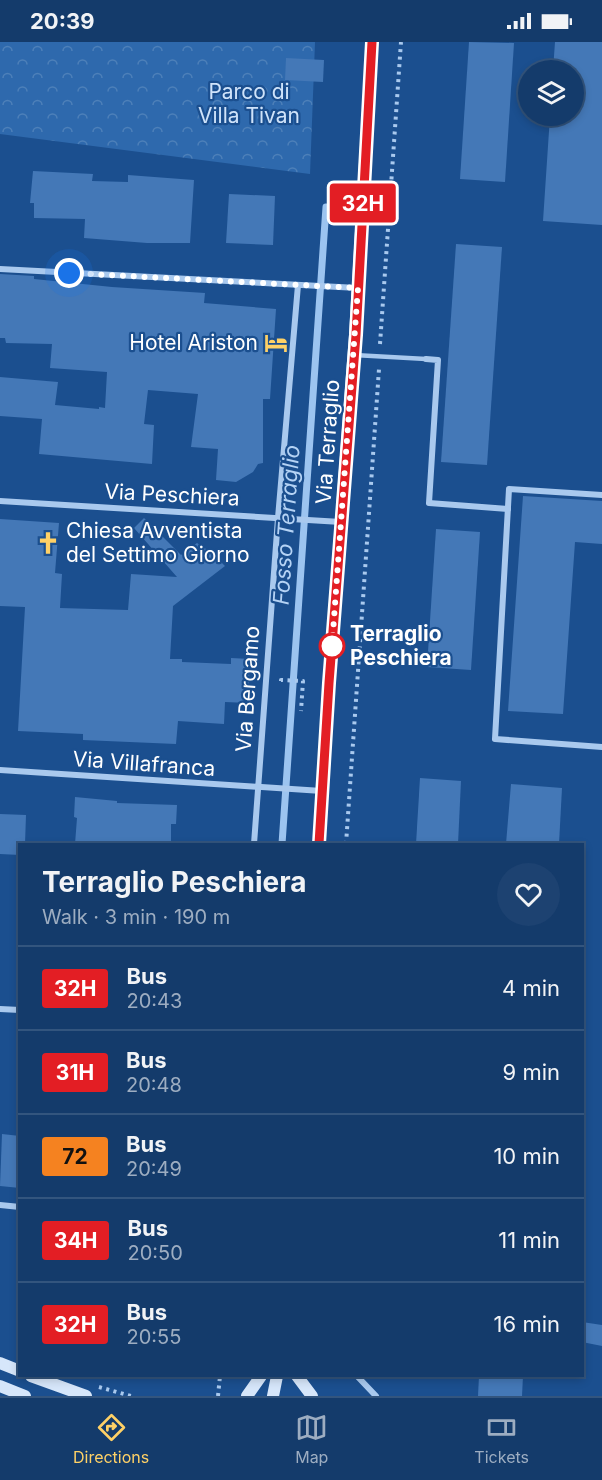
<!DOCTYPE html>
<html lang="en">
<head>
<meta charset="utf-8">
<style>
	:root { --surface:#143b6b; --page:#1d4271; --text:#f1f3f6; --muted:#9dadc1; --line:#33557e; --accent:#ffd166 }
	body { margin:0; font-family:Inter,sans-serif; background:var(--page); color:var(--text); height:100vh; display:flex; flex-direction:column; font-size:22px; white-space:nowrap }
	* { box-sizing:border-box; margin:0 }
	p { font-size:20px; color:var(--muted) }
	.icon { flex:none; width:33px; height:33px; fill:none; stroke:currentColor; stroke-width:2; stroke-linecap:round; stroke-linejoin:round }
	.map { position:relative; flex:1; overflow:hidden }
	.drawer { position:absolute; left:18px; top:801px; width:566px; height:534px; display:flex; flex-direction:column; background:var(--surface); border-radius:0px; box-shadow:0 3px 9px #0003,0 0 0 2px var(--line) }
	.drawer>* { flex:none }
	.badge { padding:0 12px; border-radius:4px; font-size:21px; line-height:39px }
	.fabs { position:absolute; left:518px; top:18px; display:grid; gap:12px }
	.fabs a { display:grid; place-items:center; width:66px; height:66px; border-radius:50%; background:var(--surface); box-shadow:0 3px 9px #0003,0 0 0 2px var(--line); font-size:30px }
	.you { position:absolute; width:30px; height:30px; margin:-15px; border:4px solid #fff; border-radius:50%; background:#1a73e8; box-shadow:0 0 0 9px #1a73e833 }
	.map>.badge { position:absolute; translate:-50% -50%; box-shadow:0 0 0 3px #fff }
	.round { display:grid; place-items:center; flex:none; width:63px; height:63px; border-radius:32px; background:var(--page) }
	.summary { display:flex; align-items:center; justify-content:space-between; height:102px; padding:0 24px }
	h1 { font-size:28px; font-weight:700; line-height:45px }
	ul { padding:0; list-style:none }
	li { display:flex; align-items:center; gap:18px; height:84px; padding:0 24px; border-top:2px solid var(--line) }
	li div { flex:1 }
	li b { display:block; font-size:22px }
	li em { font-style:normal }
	li .badge { min-width:66px; font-weight:700; text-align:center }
	.status { display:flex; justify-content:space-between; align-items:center; height:42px; padding:0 30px; background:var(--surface); direction:ltr }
	.status svg { height:16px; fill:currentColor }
	.menu { display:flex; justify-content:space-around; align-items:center; height:84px; border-top:2px solid var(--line); background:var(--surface); font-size:16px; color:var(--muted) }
	.menu a { display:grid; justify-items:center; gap:3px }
	.menu .selected { color:var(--accent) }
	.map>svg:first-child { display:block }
</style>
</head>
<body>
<div class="status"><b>20:39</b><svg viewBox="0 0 49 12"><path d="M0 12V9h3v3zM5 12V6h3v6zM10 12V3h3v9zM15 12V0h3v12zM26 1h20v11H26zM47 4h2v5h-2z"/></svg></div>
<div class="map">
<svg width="602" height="1354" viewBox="0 0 602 1354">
	<defs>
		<pattern id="park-crowns" width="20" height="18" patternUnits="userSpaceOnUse" patternTransform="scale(1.5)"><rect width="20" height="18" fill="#2e69ad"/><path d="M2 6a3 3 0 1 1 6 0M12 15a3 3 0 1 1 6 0" fill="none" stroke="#4d80b9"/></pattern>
	</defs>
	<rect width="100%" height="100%" fill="#1b4f8f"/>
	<path fill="url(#park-crowns)" d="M0,0H315L310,132L0,92Z"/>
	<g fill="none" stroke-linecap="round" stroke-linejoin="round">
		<path stroke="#9cc4f0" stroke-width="7" d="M282,802L326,165"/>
	</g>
	<g fill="#4478b7">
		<path d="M469,0L514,1L505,140L460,137Z"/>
		<path d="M555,0H602V183L543,179L550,74H573V28H553Z"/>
		<path d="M286,16L324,18L323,40L285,38Z"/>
		<path d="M33,129L93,132L92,139L128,140V133L194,138L190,201H147L84,196L85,177L34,176V161H30Z"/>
		<path d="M229,152L275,154L273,203L226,201Z"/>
		<path d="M456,202L502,205L487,423L441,420Z"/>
		<path d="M0,232L34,234V237L112,245L205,251L204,261L276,267L270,357H263V421L258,422L253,430L236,440L216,438L218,407L191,405L198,352L148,348L144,382L154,383L152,422L39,412L42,377L0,374V335L58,340L55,363L99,367V365L105,366L107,330L50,326L52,302L6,301L5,296H0Z"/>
		<path d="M523,454L602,459V502L575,500L563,672L508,669Z"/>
		<path d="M144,476L181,513L197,501L212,511L225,524L173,564L170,617H182V620L231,622V616L250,617L248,661L225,660L224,682L178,679L176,702L83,698V692L18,689L25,565L0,564V477L59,481L55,531L62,532L60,566L128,568L131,532L177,535L134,486Z"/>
		<path d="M436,487L480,490L471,628L427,625Z"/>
		<path d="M420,736L461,739L458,802H416Z"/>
		<path d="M511,742L562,746L559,802H506Z"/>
		<path d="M75,755L117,759V761L177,763L176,782H171V802H75L77,776L74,775Z"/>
		<path d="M0,772L26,773L25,802H20V813L0,812Z"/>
		<path d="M2,1092L20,1094V1146L0,1144Z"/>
		<path d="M582,1280L602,1283V1304L582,1300Z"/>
		<path d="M479,1334H523L522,1354H478Z"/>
	</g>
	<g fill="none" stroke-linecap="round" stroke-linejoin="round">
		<g stroke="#a9c9ee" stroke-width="4" stroke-dasharray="3 4.5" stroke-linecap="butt">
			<path d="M380,302L401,0"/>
			<path d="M281,639V638L303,639L301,669"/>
			<path d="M346,802L379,327"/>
			<path d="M99,1345L131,1354"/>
			<path d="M218,1354L220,1334"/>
		</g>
		<path stroke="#a9c9ee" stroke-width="4.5" d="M354,313L426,317"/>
		<g stroke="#a9c9ee" stroke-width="6">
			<path d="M0,227L358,246"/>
			<path d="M426,317L438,318L429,461L508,467"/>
			<path d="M602,453L509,447L495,697L602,705"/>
			<path d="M0,459L341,480"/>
			<path d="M0,728L322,749"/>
			<path d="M254,802L278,476L298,243"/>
			<path d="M0,967L20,968"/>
			<path d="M0,1163L20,1165"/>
			<path d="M357,1334L376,1354"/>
		</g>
		<g stroke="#d6e6fa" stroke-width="12">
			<path d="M319,802L329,641L355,293L372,0"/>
			<path d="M0,1321L20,1329"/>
			<path d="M31,1334L86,1354"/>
			<path d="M297,1334L312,1354"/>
			<path d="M0,1344L25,1354"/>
			<path d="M247,1354L261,1334"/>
			<path d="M273,1354L277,1334"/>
		</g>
	</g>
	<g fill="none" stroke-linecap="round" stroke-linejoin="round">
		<g stroke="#fff" stroke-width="14">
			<path id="line" d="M319,802L329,641L356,293L372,0"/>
		</g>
		<use href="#line" stroke="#e31e24" stroke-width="9"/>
		<path stroke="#fff" stroke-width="6" stroke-dasharray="0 10.8" d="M69,231L358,246L332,604"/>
	</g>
	<defs>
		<g id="hotel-bare" transform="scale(1.8)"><path d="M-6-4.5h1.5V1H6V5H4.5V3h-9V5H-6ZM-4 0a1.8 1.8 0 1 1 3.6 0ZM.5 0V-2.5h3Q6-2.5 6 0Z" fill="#ffd166" stroke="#1b4f8f" stroke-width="2.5" paint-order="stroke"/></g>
		<g id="church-bare" transform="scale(1.8)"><path d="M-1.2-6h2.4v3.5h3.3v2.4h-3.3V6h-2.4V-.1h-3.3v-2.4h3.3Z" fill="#ffd166" stroke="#1b4f8f" stroke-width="2.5" paint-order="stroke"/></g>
	</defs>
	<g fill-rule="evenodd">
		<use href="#hotel-bare" x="276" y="301"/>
		<use href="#church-bare" x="48" y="501"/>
	</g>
	<circle fill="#fff" stroke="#e31e24" stroke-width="3" cx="332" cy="604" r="12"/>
	<g text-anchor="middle" stroke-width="4.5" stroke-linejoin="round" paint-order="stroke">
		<g font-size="21" fill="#cfe3fa" stroke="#1b4f8f">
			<text x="249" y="57">Parco di<tspan x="249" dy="24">Villa Tivan</tspan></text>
		</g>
		<g font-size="21" fill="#fff" stroke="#1b4f8f" text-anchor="end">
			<text x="258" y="308">Hotel Ariston</text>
			<text x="66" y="496" text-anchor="start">Chiesa Avventista<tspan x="66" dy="24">del Settimo Giorno</tspan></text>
		</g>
		<g font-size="21" fill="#fff" stroke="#1b4f8f">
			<text transform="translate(328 400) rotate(-86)" y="7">Via Terraglio</text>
			<text transform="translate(172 453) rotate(3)" y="7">Via Peschiera</text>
			<text transform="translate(248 647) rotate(-86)" y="7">Via Bergamo</text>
			<text transform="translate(144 722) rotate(4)" y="7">Via Villafranca</text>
		</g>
		<g font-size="21" font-weight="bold" fill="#fff" stroke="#1b4f8f" text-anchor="start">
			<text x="350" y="599">Terraglio<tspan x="350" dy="24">Peschiera</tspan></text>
		</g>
		<g font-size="22" font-style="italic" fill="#b5d3f5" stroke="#1b4f8f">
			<text transform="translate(286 483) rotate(-86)" y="8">Fosso Terraglio</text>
		</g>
	</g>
</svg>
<div class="fabs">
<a><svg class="icon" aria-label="layers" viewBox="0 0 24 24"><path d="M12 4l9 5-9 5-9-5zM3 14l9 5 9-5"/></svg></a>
</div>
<div class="you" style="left:69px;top:231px"></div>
<b class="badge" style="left:363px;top:161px;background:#e31e24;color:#fff">32H</b>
<section class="drawer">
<div class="summary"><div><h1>Terraglio Peschiera</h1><p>Walk · 3 min · 190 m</p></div><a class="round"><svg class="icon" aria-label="heart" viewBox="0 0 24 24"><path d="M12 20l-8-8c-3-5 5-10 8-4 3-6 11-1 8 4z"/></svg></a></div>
<ul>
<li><span class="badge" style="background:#e31e24;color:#fff">32H</span><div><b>Bus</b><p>20:43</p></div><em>4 min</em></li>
<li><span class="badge" style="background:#e31e24;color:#fff">31H</span><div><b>Bus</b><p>20:48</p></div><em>9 min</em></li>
<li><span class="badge" style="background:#f58220;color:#111">72</span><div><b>Bus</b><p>20:49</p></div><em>10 min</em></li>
<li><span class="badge" style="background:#e31e24;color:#fff">34H</span><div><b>Bus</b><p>20:50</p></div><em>11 min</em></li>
<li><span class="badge" style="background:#e31e24;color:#fff">32H</span><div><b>Bus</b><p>20:55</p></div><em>16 min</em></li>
</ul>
</section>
</div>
<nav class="menu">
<a class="selected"><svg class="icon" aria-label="directions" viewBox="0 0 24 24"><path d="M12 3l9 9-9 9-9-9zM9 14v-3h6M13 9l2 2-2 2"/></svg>Directions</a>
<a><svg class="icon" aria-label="map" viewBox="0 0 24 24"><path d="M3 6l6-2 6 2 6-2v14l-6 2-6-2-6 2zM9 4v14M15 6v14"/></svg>Map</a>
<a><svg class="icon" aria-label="tickets" viewBox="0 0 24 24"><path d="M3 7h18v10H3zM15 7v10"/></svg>Tickets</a>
</nav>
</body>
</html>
